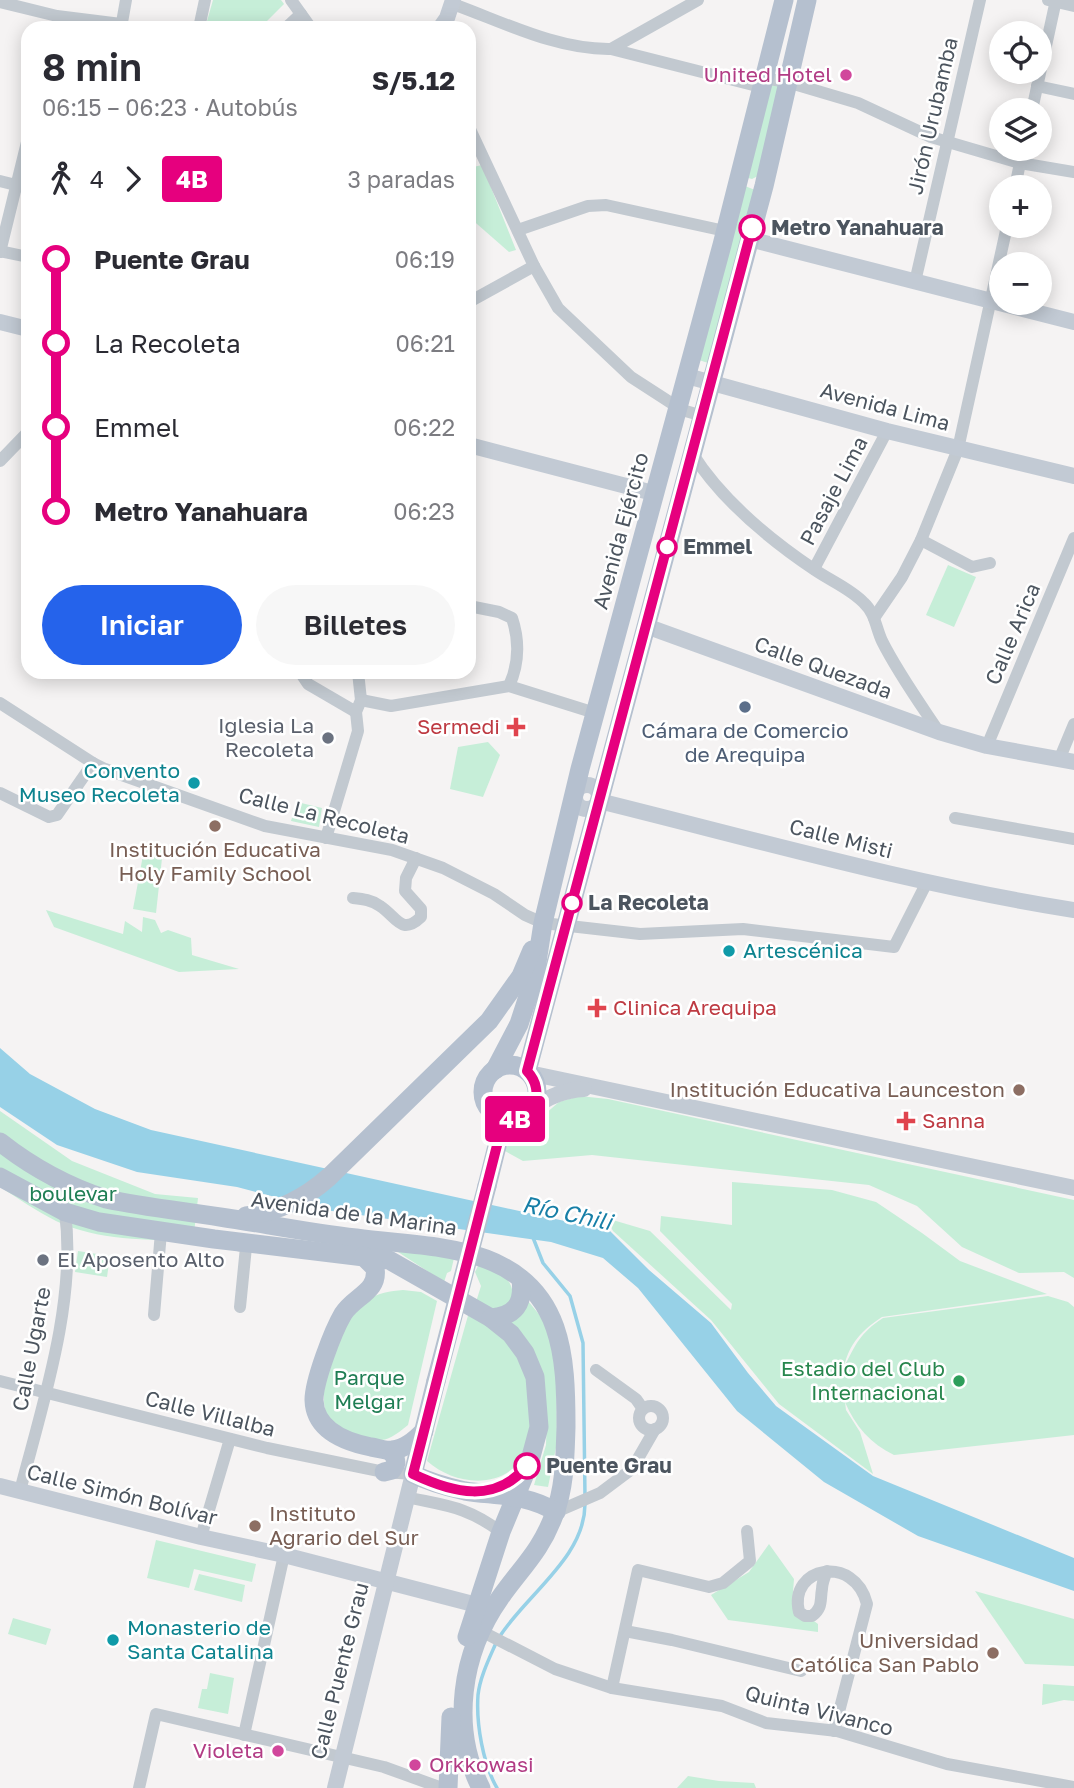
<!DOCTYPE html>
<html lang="es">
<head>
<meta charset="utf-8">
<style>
	:root { --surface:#fff; --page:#f7f7f7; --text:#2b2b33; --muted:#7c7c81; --accent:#2563eb }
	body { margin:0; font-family:"Golos Text",sans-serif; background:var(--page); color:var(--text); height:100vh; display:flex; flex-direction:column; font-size:26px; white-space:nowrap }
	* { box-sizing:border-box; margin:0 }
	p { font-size:23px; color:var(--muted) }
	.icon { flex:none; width:38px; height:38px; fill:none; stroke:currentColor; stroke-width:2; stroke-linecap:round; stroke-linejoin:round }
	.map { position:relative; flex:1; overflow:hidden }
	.side { position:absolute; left:21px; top:21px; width:455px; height:658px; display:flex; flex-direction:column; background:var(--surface); border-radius:21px; box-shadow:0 4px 18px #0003 }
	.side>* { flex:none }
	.badge { padding:0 14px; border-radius:5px; font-size:24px; line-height:46px }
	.buttons { position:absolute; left:989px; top:21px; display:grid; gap:14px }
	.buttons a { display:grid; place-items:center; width:63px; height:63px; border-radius:50%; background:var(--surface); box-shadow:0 4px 18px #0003; font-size:35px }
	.map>.badge { position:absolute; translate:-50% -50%; box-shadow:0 0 0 4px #fff }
	.legs { display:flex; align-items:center; gap:10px; height:77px; padding:0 21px; font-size:23px }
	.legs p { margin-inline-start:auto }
	.summary { display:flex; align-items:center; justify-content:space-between; height:119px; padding:0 21px }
	h1 { font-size:38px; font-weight:600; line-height:52px }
	.cta { display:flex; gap:14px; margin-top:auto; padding:14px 21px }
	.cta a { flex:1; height:80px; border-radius:42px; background:var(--accent); color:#fff; font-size:28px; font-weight:600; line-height:80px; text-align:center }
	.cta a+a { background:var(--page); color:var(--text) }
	ul { padding:0 21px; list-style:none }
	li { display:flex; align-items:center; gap:24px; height:84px; font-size:26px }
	li i { display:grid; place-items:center; width:10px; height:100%; margin:0 9px; background:currentColor }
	li i::after { content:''; width:18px; height:18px; margin:-9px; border:5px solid; border-radius:50%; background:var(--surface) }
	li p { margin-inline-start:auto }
	li:first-child i { background:linear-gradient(#0000 50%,currentColor 0) }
	li:last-child i { background:linear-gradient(currentColor 50%,#0000 0) }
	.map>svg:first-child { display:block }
</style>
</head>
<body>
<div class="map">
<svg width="1074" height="1788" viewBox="0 0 1074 1788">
	<rect width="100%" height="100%" fill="#f5f3f3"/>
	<g fill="#c6eed8">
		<path d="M213,0H281L284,4L260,28H205Z"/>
		<path d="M768,82L781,85L758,176L752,179L748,178Z"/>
		<path d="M482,165L516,250L509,252L469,217V168Z"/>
		<path d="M745,186L755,190L708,363L696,359Z"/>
		<path d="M948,565L976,577L954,627L926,615Z"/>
		<path d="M488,742L500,755L483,797L450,789L458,747Z"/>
		<path d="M297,802L322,808L319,827L291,821Z"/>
		<path d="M163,849L156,913L133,909L144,850Z"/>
		<path d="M46,910L123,934L125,921L142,932L143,917L155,920L161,933L168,930L191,938L192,955L239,969L179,972L54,927Z"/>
		<path d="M579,1096L608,1099L1074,1200V1278L1064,1272L1019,1273L962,1247L917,1206L869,1185L592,1155L523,1161L503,1150L559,1102Z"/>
		<path d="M0,1111L72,1161L155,1194L198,1198L193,1242C148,1239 97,1241 56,1221C36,1211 18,1198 0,1187Z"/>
		<path d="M732,1182L832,1190L876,1202L922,1233L960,1261L1047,1294L882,1317C862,1330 849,1344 844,1367C856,1344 860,1333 883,1318L1048,1296L1068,1302L1074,1307V1435L894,1455C871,1444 855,1426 845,1402L846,1410L860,1432L873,1474L779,1404L711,1320L613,1231L606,1218L650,1231L731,1310L732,1304L660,1231L661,1216L732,1225Z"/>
		<path d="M395,1250L454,1258L451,1271L447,1273L444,1282Z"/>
		<path d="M78,1251L110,1256L107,1277L75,1272Z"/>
		<path d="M480,1262C500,1271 512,1276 514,1300L503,1313L476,1302L481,1286L475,1272Z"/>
		<path d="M403,1290L421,1292L437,1301L408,1425C390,1440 382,1444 360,1437C346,1432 332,1427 326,1412C317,1384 341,1315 367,1300C378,1293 390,1291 403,1290Z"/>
		<path d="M528,1301L547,1324L556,1356L557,1443L548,1487L534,1485L546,1445L547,1412L508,1321Z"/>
		<path d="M469,1312C479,1318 492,1325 500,1333C527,1359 543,1420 525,1453C505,1491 455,1486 427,1461Z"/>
		<path d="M156,1540L256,1564L252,1582L194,1569L189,1588L147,1578Z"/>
		<path d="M769,1544L794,1579L792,1605L818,1624V1632L728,1620L711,1595L749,1572Z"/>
		<path d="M199,1574L245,1585L242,1602L194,1590Z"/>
		<path d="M975,1591L1074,1619V1666L1025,1664Z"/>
		<path d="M13,1618L51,1629L46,1645L8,1634Z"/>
		<path d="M210,1673L234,1678L228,1714L198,1708L202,1689H207Z"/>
		<path d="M1043,1684L1074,1686V1701L1064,1700L1042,1705Z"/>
		<path d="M688,1776L719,1781L754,1783L756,1788H677Z"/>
	</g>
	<path fill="#97d1e7" d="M0,1048L30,1074L95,1109L151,1130L610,1231L649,1270L711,1323L748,1373L776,1406L873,1476L1074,1558V1591L918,1536L824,1482L737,1411L638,1288L603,1258L551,1242L325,1210L237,1187L137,1172L57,1145L0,1107Z"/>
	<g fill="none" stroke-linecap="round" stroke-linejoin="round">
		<g stroke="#97d1e7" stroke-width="3.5">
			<path d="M532,1235L543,1263L570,1296L583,1343L585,1497"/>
			<path d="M500,1636C527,1594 585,1557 585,1504"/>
			<path d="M496,1643C489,1659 480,1677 478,1695C476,1724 483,1764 497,1788"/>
		</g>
		<g stroke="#c2c9d0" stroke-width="12">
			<path d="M291,0L311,28"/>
			<path d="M1048,0L1074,6"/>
			<path d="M0,2L57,16L121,24"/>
			<path d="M453,4C503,22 557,50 611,49L761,87"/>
			<path d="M121,28L126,0"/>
			<path d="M199,28L205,0"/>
			<path d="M286,28L301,14"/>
			<path d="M611,49L698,0"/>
			<path d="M764,78L787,82L858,103L931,137L1020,163L1074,172"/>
			<path d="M1037,86L1074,94"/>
			<path d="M1032,110L1056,0"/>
			<path d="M469,127L534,266L558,308L631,377L682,410L696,414L703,412"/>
			<path d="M0,181L28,188"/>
			<path d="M1015,187L1023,149"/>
			<path d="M518,230L588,206L606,205L725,231"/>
			<path d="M0,251L28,257"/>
			<path d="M0,252L28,138"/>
			<path d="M915,282L980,0"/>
			<path d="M469,302L534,266"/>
			<path d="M692,453C722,501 769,539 815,570C831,581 851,589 864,603C875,613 876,628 882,641C898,673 919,702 939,732"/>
			<path d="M0,461L28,432"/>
			<path d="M921,540L972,567L990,563"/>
			<path d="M814,569L887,431"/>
			<path d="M469,606L499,612L512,618C520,642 519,664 509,686"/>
			<path d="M874,618L902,577L921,540L958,449L1007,226"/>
			<path d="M300,672L308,684L356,712"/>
			<path d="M361,700L391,706L509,686L595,713"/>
			<path d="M0,703L93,763L105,769L265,826L392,850L443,868L494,894L525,915L543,923L640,934L743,929L894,947L927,882"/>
			<path d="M987,746L1074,538"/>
			<path d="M1059,760L1074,724"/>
			<path d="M0,793L49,817L57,815L93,763"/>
			<path d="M955,818L1074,839"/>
			<path d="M326,838L358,731L356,712L361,700L358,672"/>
			<path d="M353,898C363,899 372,900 380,906C397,917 401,936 421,917V909L405,891L406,878L416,858"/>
			<path d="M237,1245L246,1247L240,1307"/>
			<path d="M154,1315L161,1232"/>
			<path d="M596,1370L636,1399L643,1409"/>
			<path d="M0,1381L267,1448L384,1472L413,1474"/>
			<circle cx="651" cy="1418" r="12"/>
			<path d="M20,1491C42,1406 77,1301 65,1212"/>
			<path d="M406,1497C447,1506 466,1506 501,1532"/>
			<path d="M556,1512L600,1493L632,1469L655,1429"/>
			<path d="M201,1537L230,1439"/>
			<path d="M827,1571C825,1576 822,1583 822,1589C820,1600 823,1608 812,1616H805L799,1612C788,1566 855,1554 867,1604L834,1731"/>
			<path d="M481,1631L555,1669L612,1688L722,1706L766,1723L837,1731L947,1764L1074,1787"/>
			<path d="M625,1631L672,1640L801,1671"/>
			<path d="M612,1688L638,1570L709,1587L723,1583L750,1561L747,1531"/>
			<path d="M244,1735L284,1555"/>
			<path d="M139,1788L156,1714L384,1767L442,1788"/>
		</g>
		<g stroke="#c2cad4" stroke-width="16">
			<path d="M440,28L447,18L453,0"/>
			<path d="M749,239L1074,322"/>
			<path d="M0,322L28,329"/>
			<path d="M687,376L887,431L1074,476"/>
			<path d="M469,445L653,493"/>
			<path d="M646,626L939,732L987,746L1074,762"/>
			<circle cx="587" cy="797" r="12"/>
			<path d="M599,801C757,840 914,885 1074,910"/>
			<path d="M529,1073L1074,1188"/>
			<path d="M532,1109C547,1097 564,1090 584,1089"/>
			<path d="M0,1486L201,1537L284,1555L477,1605"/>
			<path d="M335,1788L413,1474"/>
		</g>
		<g stroke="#b5c0cf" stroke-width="19">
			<circle cx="510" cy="1092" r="27"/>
			<path d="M495,1070L519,1024L535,975L543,923L580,769L722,245L784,0"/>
			<path d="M527,1071L764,186L807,0"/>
			<path d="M0,1142C33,1168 66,1186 106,1199C144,1207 182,1211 220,1217C266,1224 311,1233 356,1238C398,1244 446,1244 486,1259C563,1288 566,1356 566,1427C565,1456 565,1488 554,1515C541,1551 521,1568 500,1598C461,1653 450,1728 481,1788"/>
			<path d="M0,1177L65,1212L99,1222L214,1239L389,1260L491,1318L511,1334L525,1353L535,1377L539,1427L529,1464L501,1532L467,1637"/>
			<path d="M487,1186L504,1118"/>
			<path d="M246,1216C279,1211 304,1199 329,1177L489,1021L521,976L532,950"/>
			<path d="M363,1256L375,1268C379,1292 354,1296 343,1314C333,1331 314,1381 314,1400C315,1431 346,1442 371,1447C378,1448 386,1451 392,1450C405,1449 415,1440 424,1431"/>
			<path d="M491,1318C515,1316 524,1304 521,1279"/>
			<path d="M436,1381L413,1474C429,1482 447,1487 465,1491C497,1496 527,1494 556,1512"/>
			<path d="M384,1472L392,1470L396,1463L395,1457L390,1451"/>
			<path d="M448,1788L451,1717"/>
		</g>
		<path stroke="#b5c0cf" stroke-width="19" d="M436,1381L487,1186"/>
	</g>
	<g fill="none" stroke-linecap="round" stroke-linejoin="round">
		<g stroke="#fff" stroke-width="16">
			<path id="line-1" d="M527,1466C495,1504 453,1493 413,1474L504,1118C533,1121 547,1092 527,1071L752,228"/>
		</g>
		<use href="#line-1" stroke="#e6007e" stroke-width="10"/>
	</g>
	<g fill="#d1479c" stroke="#fff" stroke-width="2.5">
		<circle cx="846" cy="75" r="7"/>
		<circle cx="278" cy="1751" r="7"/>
		<circle cx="415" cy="1765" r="7"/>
	</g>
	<g fill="#fff" stroke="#e6007e" stroke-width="3.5">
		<circle cx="752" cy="228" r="12"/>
		<circle cx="667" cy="547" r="9"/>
		<circle cx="572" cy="903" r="9"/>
		<circle cx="527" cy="1466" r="12"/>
	</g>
	<circle fill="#5c6f8a" stroke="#fff" stroke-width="2.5" cx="745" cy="707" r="7"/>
	<g fill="#e0444e" stroke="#fff" stroke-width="2.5">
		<path d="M512.5 716.5h7v7h7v7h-7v7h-7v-7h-7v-7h7z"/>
		<path d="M593.5 997.5h7v7h7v7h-7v7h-7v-7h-7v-7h7z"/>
		<path d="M902.5 1110.5h7v7h7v7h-7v7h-7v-7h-7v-7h7z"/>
	</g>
	<g fill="#6b7280" stroke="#fff" stroke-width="2.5">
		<circle cx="328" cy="738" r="7"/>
		<circle cx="43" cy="1260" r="7"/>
	</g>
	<g fill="#0f9aa8" stroke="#fff" stroke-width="2.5">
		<circle cx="194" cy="783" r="7"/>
		<circle cx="729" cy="951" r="7"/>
		<circle cx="113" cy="1640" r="7"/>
	</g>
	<g fill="#8d6e63" stroke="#fff" stroke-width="2.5">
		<circle cx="215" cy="826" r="7"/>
		<circle cx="1019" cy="1090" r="7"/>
		<circle cx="255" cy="1526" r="7"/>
		<circle cx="993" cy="1653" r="7"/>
	</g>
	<circle fill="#2e9e5b" stroke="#fff" stroke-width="2.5" cx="959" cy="1381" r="7"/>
	<g text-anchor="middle" stroke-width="5" stroke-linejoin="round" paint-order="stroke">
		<g font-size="21" fill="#b23c85" stroke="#fff" text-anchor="end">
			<text x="832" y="82">United Hotel</text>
			<text x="264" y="1758">Violeta</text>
			<text x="429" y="1772" text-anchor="start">Orkkowasi</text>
		</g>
		<g font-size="21" fill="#4c555f" stroke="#fff">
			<text transform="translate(933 116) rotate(-77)" y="7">Jirón Urubamba</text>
			<text transform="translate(885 407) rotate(15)" y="7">Avenida Lima</text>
			<text transform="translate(834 491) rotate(-62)" y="7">Pasaje Lima</text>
			<text transform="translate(621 531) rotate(-75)" y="7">Avenida Ejército</text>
			<text transform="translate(1013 634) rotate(-67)" y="7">Calle Arica</text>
			<text transform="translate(823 668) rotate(20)" y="7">Calle Quezada</text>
			<text transform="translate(324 816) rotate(14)" y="7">Calle La Recoleta</text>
			<text transform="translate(841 839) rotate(14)" y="7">Calle Misti</text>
			<text transform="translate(354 1214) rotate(8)" y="7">Avenida de la Marina</text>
			<text transform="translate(32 1349) rotate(-79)" y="7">Calle Ugarte</text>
			<text transform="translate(210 1414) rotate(14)" y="7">Calle Villalba</text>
			<text transform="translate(122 1495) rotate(14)" y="7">Calle Simón Bolívar</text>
			<text transform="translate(340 1671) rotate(-76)" y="7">Calle Puente Grau</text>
			<text transform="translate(819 1711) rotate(14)" y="7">Quinta Vivanco</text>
		</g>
		<g font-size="21" font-weight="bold" fill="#4c555f" stroke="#fff" text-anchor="start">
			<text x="771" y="235">Metro Yanahuara</text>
			<text x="683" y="554">Emmel</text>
			<text x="588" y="910">La Recoleta</text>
			<text x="546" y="1473">Puente Grau</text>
		</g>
		<g font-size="21" fill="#5b616d" stroke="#fff" text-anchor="end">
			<text x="314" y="733">Iglesia La<tspan x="314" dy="24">Recoleta</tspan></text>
			<text x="57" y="1267" text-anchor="start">El Aposento Alto</text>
		</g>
		<g font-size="21" fill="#be3a42" stroke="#fff" text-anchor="start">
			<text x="500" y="734" text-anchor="end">Sermedi</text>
			<text x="613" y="1015">Clinica Arequipa</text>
			<text x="922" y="1128">Sanna</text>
		</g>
		<g font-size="21" fill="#4e5e75" stroke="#fff">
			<text x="745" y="738">Cámara de Comercio<tspan x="745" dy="24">de Arequipa</tspan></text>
		</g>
		<g font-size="21" fill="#0d838f" stroke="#fff" text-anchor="start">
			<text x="180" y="778" text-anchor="end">Convento<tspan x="180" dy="24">Museo Recoleta</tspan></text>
			<text x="743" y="958">Artescénica</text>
			<text x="127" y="1635">Monasterio de<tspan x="127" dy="24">Santa Catalina</tspan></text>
		</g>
		<g font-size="21" fill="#785e54" stroke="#fff" text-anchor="end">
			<text x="215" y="857" text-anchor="middle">Institución Educativa<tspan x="215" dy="24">Holy Family School</tspan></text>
			<text x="1005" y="1097">Institución Educativa Launceston</text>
			<text x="269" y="1521" text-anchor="start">Instituto<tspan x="269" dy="24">Agrario del Sur</tspan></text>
			<text x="979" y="1648">Universidad<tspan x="979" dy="24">Católica San Pablo</tspan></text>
		</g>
		<g font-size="21" fill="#1f7e54" stroke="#fff">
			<text x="73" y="1201">boulevar</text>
			<text x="369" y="1385">Parque<tspan x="369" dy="24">Melgar</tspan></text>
		</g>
		<g font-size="21" fill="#27864d" stroke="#fff" text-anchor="end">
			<text x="945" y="1376">Estadio del Club<tspan x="945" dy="24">Internacional</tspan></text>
		</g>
		<g font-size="23" font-style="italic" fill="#177fa7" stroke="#fff">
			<text transform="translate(567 1213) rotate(12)" y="8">Río Chili</text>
		</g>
	</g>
</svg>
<div class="buttons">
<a><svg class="icon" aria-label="locate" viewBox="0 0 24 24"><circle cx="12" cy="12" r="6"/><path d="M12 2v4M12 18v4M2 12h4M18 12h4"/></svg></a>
<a><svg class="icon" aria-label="layers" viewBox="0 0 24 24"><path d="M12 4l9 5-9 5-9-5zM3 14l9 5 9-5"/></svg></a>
<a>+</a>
<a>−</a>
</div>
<b class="badge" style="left:515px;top:1119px;background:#e6007e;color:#fff">4B</b>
<section class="side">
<div class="summary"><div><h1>8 min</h1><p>06:15 – 06:23 · Autobús</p></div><b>S/5.12</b></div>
<div class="legs"><svg class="icon" aria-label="walk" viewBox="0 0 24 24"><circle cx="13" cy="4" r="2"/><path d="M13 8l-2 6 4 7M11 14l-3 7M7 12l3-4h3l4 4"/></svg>4<svg class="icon" aria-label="forward" viewBox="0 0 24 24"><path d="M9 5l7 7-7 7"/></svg><b class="badge" style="background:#e6007e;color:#fff">4B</b><p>3 paradas</p></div>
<ul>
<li><i style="color:#e6007e"></i><b>Puente Grau</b><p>06:19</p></li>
<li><i style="color:#e6007e"></i><span>La Recoleta</span><p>06:21</p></li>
<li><i style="color:#e6007e"></i><span>Emmel</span><p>06:22</p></li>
<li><i style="color:#e6007e"></i><b>Metro Yanahuara</b><p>06:23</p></li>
</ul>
<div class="cta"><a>Iniciar</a><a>Billetes</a></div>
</section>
</div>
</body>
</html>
